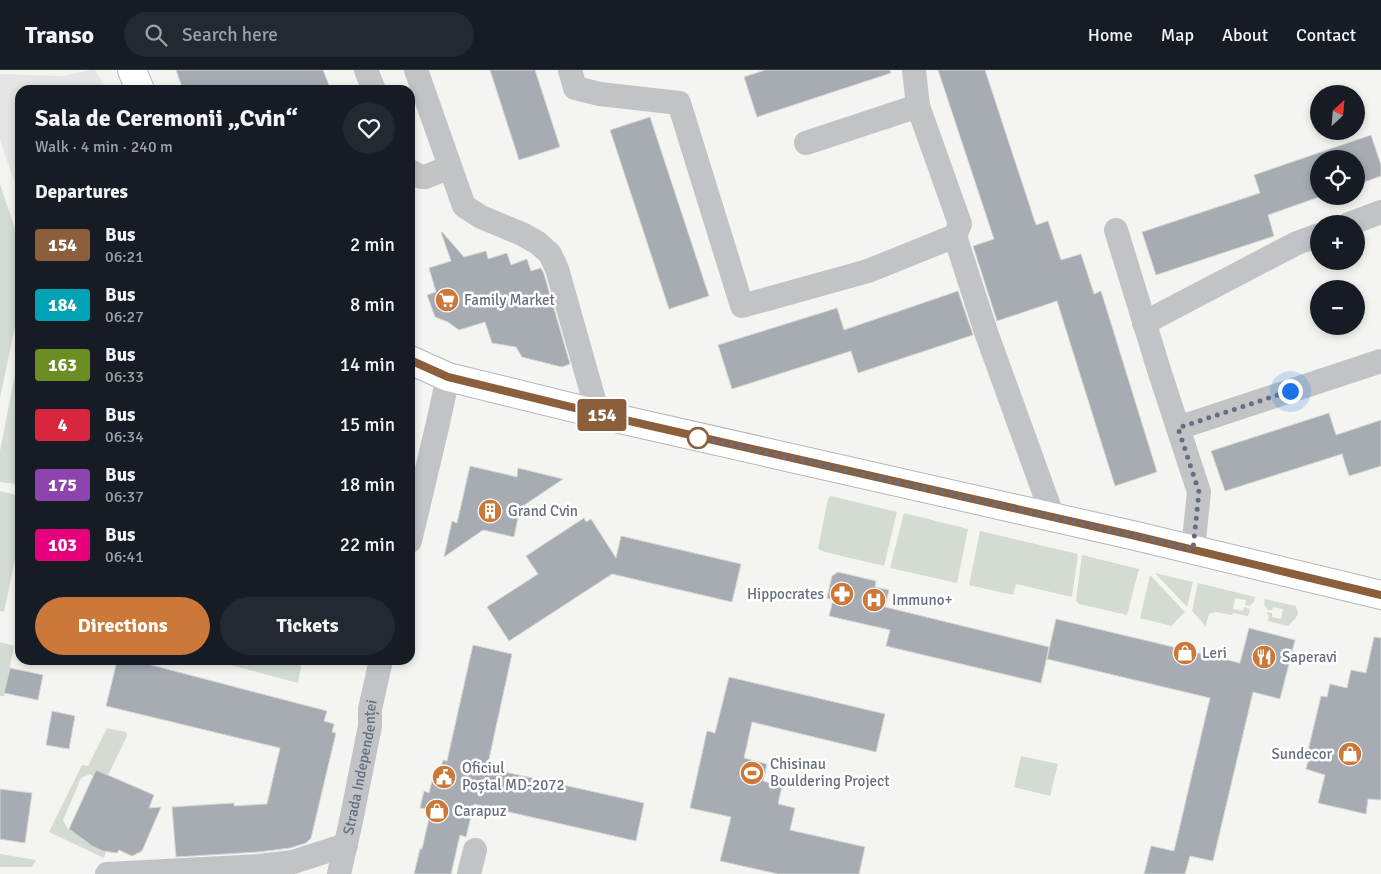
<!DOCTYPE html>
<html lang="en">
<head>
<meta charset="utf-8">
<style>
	:root { --surface:#171b24; --page:#242831; --text:#f1f3f6; --muted:#9ea1a6; --line:#363941; --accent:#cc7839 }
	body { margin:0; font-family:Signika,sans-serif; background:var(--page); color:var(--text); height:100vh; display:flex; flex-direction:column; font-size:19px; white-space:nowrap }
	* { box-sizing:border-box; margin:0 }
	p { font-size:16px; color:var(--muted) }
	.icon { flex:none; width:28px; height:28px; fill:none; stroke:currentColor; stroke-width:2; stroke-linecap:round; stroke-linejoin:round }
	.map { position:relative; flex:1; overflow:hidden }
	.panel { position:absolute; left:15px; top:15px; width:400px; height:580px; display:flex; flex-direction:column; background:var(--surface); border-radius:15px; box-shadow:0 2px 8px #0003 }
	.panel>* { flex:none }
	.badge { padding:0 10px; border-radius:4px; font-size:18px; line-height:32px }
	.needle { width:32px; rotate:26deg }
	.controls { position:absolute; left:1310px; top:15px; display:grid; gap:10px }
	.controls a { display:grid; place-items:center; width:55px; height:55px; border-radius:50%; background:var(--surface); box-shadow:0 2px 8px #0003; font-size:25px }
	.you { position:absolute; width:25px; height:25px; margin:-12px; border:4px solid #fff; border-radius:50%; background:#1a73e8; box-shadow:0 0 0 8px #1a73e833 }
	.map>.badge { position:absolute; translate:-50% -50%; box-shadow:0 0 0 2px #fff }
	h2 { padding:0 20px; font-size:19px; line-height:45px }
	.round { display:grid; place-items:center; flex:none; width:52px; height:52px; border-radius:26px; background:var(--page) }
	.headline { display:flex; align-items:center; justify-content:space-between; height:85px; padding:0 20px }
	h1 { font-size:24px; font-weight:700; line-height:38px }
	.action { display:flex; gap:10px; margin-top:auto; padding:10px 20px }
	.action a { flex:1; height:58px; border-radius:30px; background:var(--accent); color:#fff; font-size:20px; font-weight:700; line-height:58px; text-align:center }
	.action a+a { background:var(--page); color:var(--text) }
	ul { padding:0; list-style:none }
	li { display:flex; align-items:center; gap:15px; height:60px; padding:0 20px }
	li div { flex:1 }
	li b { display:block; font-size:19px }
	li em { font-style:normal }
	li .badge { min-width:55px; font-weight:700; text-align:center }
	header { display:flex; align-items:center; gap:30px; box-sizing:border-box; height:70px; padding:0 25px; background:var(--surface); border-bottom:1px solid var(--line) }
	header strong { font-size:24px }
	nav { display:flex; gap:28px; margin-inline-start:auto; font-size:18px }
	.search { width:350px; height:45px; background:var(--page); display:flex; align-items:center; gap:12px; box-sizing:border-box; padding:0 18px; border-radius:28px; color:var(--muted); font-size:19px }
	.map>svg:first-child { display:block }
</style>
</head>
<body>
<header>
<strong>Transo</strong>
<div class="search"><svg class="icon" aria-label="search" viewBox="0 0 24 24"><circle cx="10" cy="10" r="6"/><path d="M15 15l6 6"/></svg>Search here</div>
<nav><a>Home</a><a>Map</a><a>About</a><a>Contact</a></nav>
</header>
<div class="map">
<svg width="1381" height="804" viewBox="0 0 1381 804">
	<rect width="100%" height="100%" fill="#f4f4f1"/>
	<path fill="#e4e5e4" d="M91,0H95L106,20H20V128L0,70V4L61,6Z"/>
	<g fill="#d4dbd3">
		<path d="M0,114L20,174V233L0,328Z"/>
		<path d="M16,299L20,300V389L15,414L0,412V381Z"/>
		<path d="M0,421L20,426V466L4,542L0,541Z"/>
		<path d="M831,426L897,442L884,496L825,482L818,479L827,433L829,427Z"/>
		<path d="M904,443L968,459L957,513L890,498Z"/>
		<path d="M980,461L1078,484L1072,527L1016,514L1013,525L969,515Z"/>
		<path d="M1082,485L1139,499L1127,545L1079,534L1076,530Z"/>
		<path d="M1155,503L1193,512L1187,537Z"/>
		<path d="M1150,505L1185,542L1171,556L1140,548Z"/>
		<path d="M1198,513L1255,527L1254,532L1251,534L1250,536L1245,535L1246,530L1235,528L1233,539L1243,541L1244,537L1250,539L1248,546L1233,543L1232,545L1216,542L1209,544L1205,558L1203,553L1192,541Z"/>
		<path d="M1265,529L1296,536L1298,544L1295,549L1288,556L1268,551L1269,545L1267,544V542L1272,543V547L1281,549L1283,539L1273,537L1272,540H1268L1264,535Z"/>
		<path d="M0,572L14,576L4,626H0Z"/>
		<path d="M212,590H297L301,596L298,613Z"/>
		<path d="M107,658L126,662L127,666L108,705L96,700L93,706L90,704L81,708L63,750L68,759L81,764L80,768L92,776L106,782L104,788L49,762L82,695L88,696Z"/>
		<path d="M1021,686L1058,694L1050,726L1014,717Z"/>
		<path d="M0,784L36,790L32,797H0Z"/>
	</g>
	<g fill="#a7abb2" stroke="#d5d6d4">
		<path d="M176,0H323L331,20H183Z"/>
		<path d="M490,0H535L560,77L519,90Z"/>
		<path d="M765,0H890L891,3L757,47L744,7Z"/>
		<path d="M938,0H985L1036,155L1048,151L1061,190L1081,184L1094,224L1101,221L1157,402L1115,416L1057,231L997,251L973,176L994,169Z"/>
		<path d="M650,47L709,226L669,239L610,60Z"/>
		<path d="M1371,65L1381,95V106L1356,115V89H1319V127L1268,145L1274,166L1156,205L1142,162L1260,123L1254,105Z"/>
		<path d="M441,162H442L464,187L486,181L488,189L507,183L511,195L527,189L531,201L541,198L544,204L570,294L562,297L522,287L516,277L492,273L485,252L459,260L448,252L435,247L427,225L436,222L429,198L451,191Z"/>
		<path d="M958,221L973,265L858,303L851,281L732,319L718,275L837,238L844,260Z"/>
		<path d="M1329,343L1336,365L1381,350V396L1349,406L1342,384L1225,421L1211,381Z"/>
		<path d="M470,396L517,407L518,398L563,409L520,438L514,467L483,460L444,487L452,451L457,453Z"/>
		<path d="M584,448L586,452L591,449L616,488L621,466L741,494L732,532L612,504L509,571L487,537L538,504L526,486Z"/>
		<path d="M838,502L876,511L875,517L889,520L885,537L1049,577L1041,613L886,576L890,560L829,546L833,530L827,528L832,506Z"/>
		<path d="M1056,549L1240,593L1249,558L1295,570L1280,629L1253,622L1213,791L1190,786L1185,804H1144L1151,776L1174,781L1210,628L1047,589Z"/>
		<path d="M1374,567L1381,568V730L1368,729L1366,744L1318,733L1325,705L1306,699L1311,682L1308,681L1321,626L1327,627L1330,614L1347,618L1351,600L1366,603Z"/>
		<path d="M473,575L512,584L487,698L644,733L636,771L474,734L466,767L460,765L451,804H414L420,779H422L431,740L420,738L424,721L429,723L433,707L438,709L443,690L447,691Z"/>
		<path d="M127,590H132L327,641L324,651L334,654L332,662L336,663L311,768L306,773L290,778L258,782L176,787L172,737L234,733V736L267,734L280,678L106,636L117,591L126,594Z"/>
		<path d="M10,598L43,605L38,630L4,623Z"/>
		<path d="M729,607L885,644L876,682L752,652L744,688L767,694L763,711L782,716L778,734L795,738L790,760L865,777L859,804H778L720,791L731,747L690,738L707,661L715,663Z"/>
		<path d="M52,641L75,646L69,679L46,675Z"/>
		<path d="M96,700L154,725L149,738L161,737L142,781L132,786L119,780L117,783L103,781L92,776L69,759Z"/>
		<path d="M0,719L32,723L25,773L0,769Z"/>
	</g>
	<g fill="none" stroke-linecap="round" stroke-linejoin="round">
		<g stroke="#b4b6ba" stroke-width="30">
			<g id="major">
				<path d="M132,0L140,20"/>
				<path d="M410,290L448,307L615,348L1136,466L1381,525"/>
			</g>
		</g>
		<g stroke="#c1c3c6" stroke-width="24">
			<path d="M366,0L374,20"/>
			<path d="M416,0L464,136L481,147L522,164L538,173L550,184L557,199L598,344"/>
			<path d="M570,0L575,18L600,24L679,33L742,236L868,201L955,166L960,154L918,36L914,0"/>
			<path d="M806,73L918,36"/>
			<path d="M410,101L421,107H425L450,97"/>
			<path d="M1349,154L1381,142"/>
			<path d="M1116,160L1159,300L1199,422L1193,479"/>
			<path d="M955,166L987,265L1053,447"/>
			<path d="M1144,253L1297,173L1319,165"/>
			<path d="M1178,358L1381,291"/>
			<path d="M410,471L438,353L448,307"/>
			<path d="M107,804L259,796L293,792L346,775"/>
			<path id="s1" d="M339,804L351,751L370,656V639L381,590"/>
			<path d="M469,804L475,780"/>
		</g>
		<use href="#major" stroke="#fff" stroke-width="28"/>
	</g>
	<g fill="none" stroke-linecap="round" stroke-linejoin="round">
		<g stroke="#fff" stroke-width="11">
			<path id="line" d="M410,290L448,307L616,348L1136,466L1381,525"/>
		</g>
		<use href="#line" stroke="#8b5e3c" stroke-width="8"/>
		<path stroke="#676f7e" stroke-width="5" stroke-dasharray="0 9" d="M698,368L693,366L1193,479L1199,422L1178,358L1290,321"/>
	</g>
	<defs>
		<g id="supermarket-disc" transform="scale(1.25)"><circle r="9.5" fill="#cc7839" stroke="#fff"/><path d="M-6-5.5h2.5l.6 2H6L4.5 2H-2.5L-4.4-4H-6ZM-1.5 3.2a1.3 1.3 0 1 0 .1 0ZM3 3.2a1.3 1.3 0 1 0 .1 0Z" fill="#fff"/></g>
		<g id="building-disc" transform="scale(1.25)"><circle r="9.5" fill="#cc7839" stroke="#fff"/><path d="M-4-6H4V6H1V3H-1V6H-4ZM-2.5-4.3h1.7v1.8h-1.7ZM.8-4.3h1.7v1.8H.8ZM-2.5-1h1.7V.8h-1.7ZM.8-1h1.7V.8H.8Z" fill="#fff"/></g>
		<g id="pharmacy-disc" transform="scale(1.25)"><circle r="9.5" fill="#cc7839" stroke="#fff"/><path d="M-2-6h4v4h4v4h-4v4h-4v-4h-4v-4h4Z" fill="#fff"/></g>
		<g id="hospital-disc" transform="scale(1.25)"><circle r="9.5" fill="#cc7839" stroke="#fff"/><path d="M-5-5h3v3.5h4V-5h3V5h-3V1.5h-4V5h-3Z" fill="#fff"/></g>
		<g id="shop-disc" transform="scale(1.25)"><circle r="9.5" fill="#cc7839" stroke="#fff"/><path d="M-5-2.5h2.3a2.7 3.5 0 0 1 5.4 0H5L5.5 6h-11ZM-1.5-2.5h3a1.5 2.3 0 0 0-3 0Z" fill="#fff"/></g>
		<g id="restaurant-disc" transform="scale(1.25)"><circle r="9.5" fill="#cc7839" stroke="#fff"/><path d="M-5-6h1v4h1v-4h1v4h1v-4h1v5L-1.5 .5V6h-2V.5L-5-1ZM5-6V6H3V1.5H1.5Q1.5-4 5-6Z" fill="#fff"/></g>
		<g id="stadium-disc" transform="scale(1.25)"><circle r="9.5" fill="#cc7839" stroke="#fff"/><path d="M0-5a6.5 5 0 1 0 0 10a6.5 5 0 1 0 0-10ZM-3.5-1.8h7v3.6h-7Z" fill="#fff"/></g>
		<g id="civic-disc" transform="scale(1.25)"><circle r="9.5" fill="#cc7839" stroke="#fff"/><path d="M-.6-6.5H3V-4.5H.6V-3L4-1V1h2V6H-6V1h2V-1L-.6-3ZM-1.2 2.5V6h2.4V2.5Z" fill="#fff"/></g>
	</defs>
	<g fill-rule="evenodd">
		<use href="#supermarket-disc" x="447" y="230"/>
		<use href="#building-disc" x="490" y="441"/>
		<use href="#pharmacy-disc" x="842" y="524"/>
		<use href="#hospital-disc" x="874" y="530"/>
		<use href="#shop-disc" x="1185" y="583"/>
		<use href="#restaurant-disc" x="1264" y="587"/>
		<use href="#shop-disc" x="1350" y="684"/>
		<use href="#stadium-disc" x="752" y="703"/>
		<use href="#civic-disc" x="444" y="707"/>
		<use href="#shop-disc" x="437" y="741"/>
	</g>
	<circle fill="#fff" stroke="#8b5e3c" stroke-width="2.5" cx="698" cy="368" r="10"/>
	<g text-anchor="middle" stroke-width="5" stroke-linejoin="round" paint-order="stroke">
		<g font-size="15" fill="#676f7e" stroke="#fff" text-anchor="start">
			<text x="464" y="235">Family Market</text>
			<text x="508" y="446">Grand Cvin</text>
			<text x="824" y="529" text-anchor="end">Hippocrates</text>
			<text x="892" y="535">Immuno+</text>
			<text x="1202" y="588">Leri</text>
			<text x="1282" y="592">Saperavi</text>
			<text x="1332" y="689" text-anchor="end">Sundecor</text>
			<text x="770" y="699">Chisinau<tspan x="770" dy="17">Bouldering Project</tspan></text>
			<text x="462" y="703">Oficiul<tspan x="462" dy="17">Poștal MD-2072</tspan></text>
			<text x="454" y="746">Carapuz</text>
		</g>
		<g font-size="15" fill="#676f7e" stroke="#fff">
			<text dy="5" stroke="none"><textPath href="#s1" startOffset="109">Strada Independenței</textPath></text>
		</g>
	</g>
</svg>
<div class="controls">
<a><svg class="needle" viewBox="-14 -14 28 28"><path d="M0-13l5 13h-10z" fill="#e53935"/><path d="M0 13l5-13h-10z" fill="#9ea1a6"/></svg></a>
<a><svg class="icon" aria-label="locate" viewBox="0 0 24 24"><circle cx="12" cy="12" r="6"/><path d="M12 2v4M12 18v4M2 12h4M18 12h4"/></svg></a>
<a>+</a>
<a>−</a>
</div>
<div class="you" style="left:1290px;top:321px"></div>
<b class="badge" style="left:602px;top:345px;background:#8b5e3c;color:#fff">154</b>
<section class="panel">
<div class="headline"><div><h1>Sala de Ceremonii „Cvin“</h1><p>Walk · 4 min · 240 m</p></div><a class="round"><svg class="icon" aria-label="heart" viewBox="0 0 24 24"><path d="M12 20l-8-8c-3-5 5-10 8-4 3-6 11-1 8 4z"/></svg></a></div>
<h2>Departures</h2>
<ul>
<li><span class="badge" style="background:#8b5e3c;color:#fff">154</span><div><b>Bus</b><p>06:21</p></div><em>2 min</em></li>
<li><span class="badge" style="background:#00a3b4;color:#fff">184</span><div><b>Bus</b><p>06:27</p></div><em>8 min</em></li>
<li><span class="badge" style="background:#6b8e23;color:#fff">163</span><div><b>Bus</b><p>06:33</p></div><em>14 min</em></li>
<li><span class="badge" style="background:#d7263d;color:#fff">4</span><div><b>Bus</b><p>06:34</p></div><em>15 min</em></li>
<li><span class="badge" style="background:#8e44ad;color:#fff">175</span><div><b>Bus</b><p>06:37</p></div><em>18 min</em></li>
<li><span class="badge" style="background:#e6007e;color:#fff">103</span><div><b>Bus</b><p>06:41</p></div><em>22 min</em></li>
</ul>
<div class="action"><a>Directions</a><a>Tickets</a></div>
</section>
</div>
</body>
</html>
